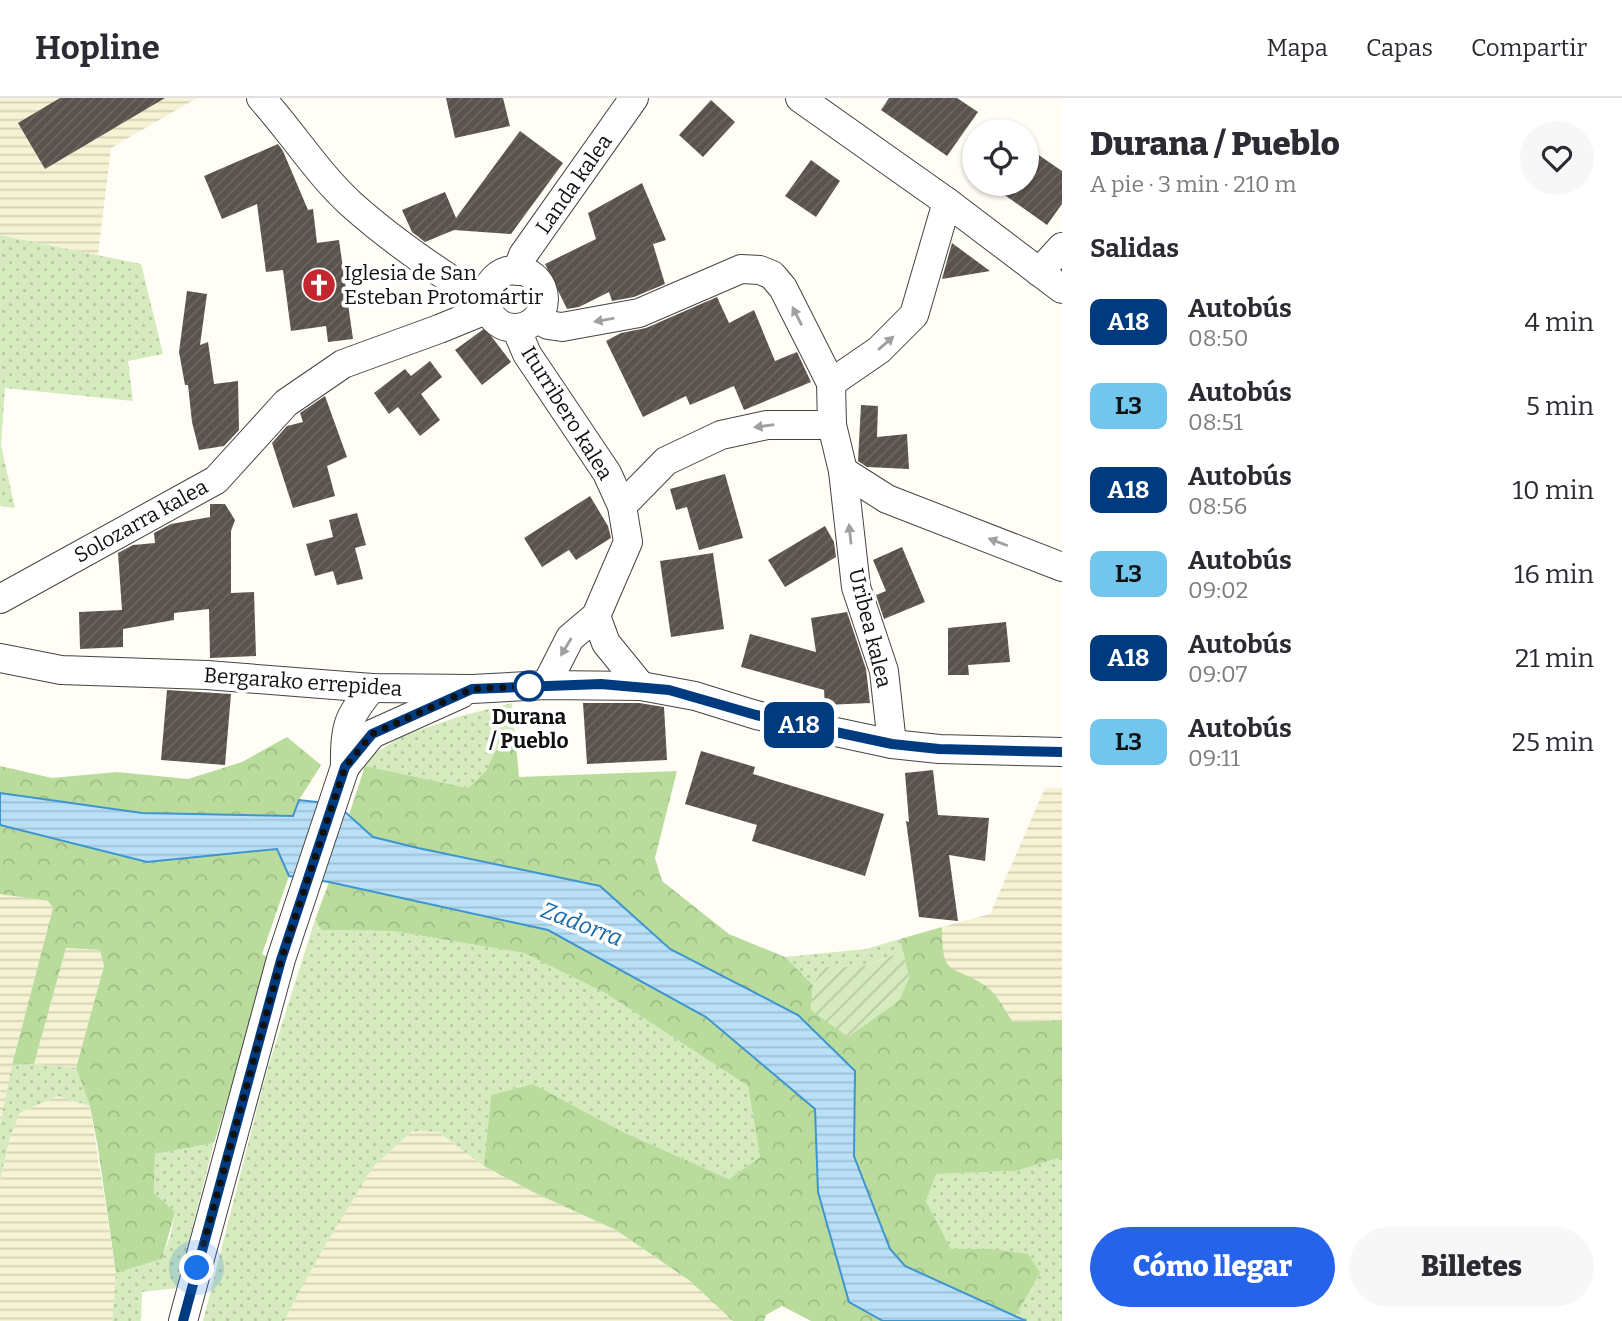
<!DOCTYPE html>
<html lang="es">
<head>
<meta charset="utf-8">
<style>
	:root { --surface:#fff; --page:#f7f7f7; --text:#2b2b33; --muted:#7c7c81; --line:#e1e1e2; --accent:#2563eb }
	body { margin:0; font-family:Bitter,serif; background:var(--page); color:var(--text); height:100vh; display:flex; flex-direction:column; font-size:26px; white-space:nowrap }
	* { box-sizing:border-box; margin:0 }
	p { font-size:23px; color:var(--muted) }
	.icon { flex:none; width:38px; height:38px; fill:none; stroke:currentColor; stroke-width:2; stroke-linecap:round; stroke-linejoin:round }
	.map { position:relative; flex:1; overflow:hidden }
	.drawer { display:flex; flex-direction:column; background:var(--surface); width:560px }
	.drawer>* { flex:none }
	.badge { padding:0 14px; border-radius:10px; font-size:24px; line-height:46px }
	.buttons { position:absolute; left:962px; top:21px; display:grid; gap:14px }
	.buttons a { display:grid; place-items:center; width:77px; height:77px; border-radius:50%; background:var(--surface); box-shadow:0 2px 5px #0004; font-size:35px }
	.you { position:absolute; width:35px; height:35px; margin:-18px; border:5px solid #fff; border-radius:50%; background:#1a73e8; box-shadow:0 0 0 10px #1a73e833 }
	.map>.badge { position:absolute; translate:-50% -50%; box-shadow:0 0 0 4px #fff }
	h2 { padding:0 28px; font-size:26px; line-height:63px }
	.round { display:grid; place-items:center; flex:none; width:74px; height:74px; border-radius:37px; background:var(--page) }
	.headline { display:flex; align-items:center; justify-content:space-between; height:119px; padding:0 28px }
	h1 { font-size:33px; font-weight:800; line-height:52px }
	.action { display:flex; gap:14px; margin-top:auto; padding:14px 28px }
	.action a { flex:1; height:80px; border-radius:42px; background:var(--accent); color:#fff; font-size:28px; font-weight:800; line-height:80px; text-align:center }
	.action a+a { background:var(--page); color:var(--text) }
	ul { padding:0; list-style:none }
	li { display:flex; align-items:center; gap:21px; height:84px; padding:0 28px }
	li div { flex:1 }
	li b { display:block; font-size:26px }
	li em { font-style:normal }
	li .badge { min-width:77px; font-weight:700; text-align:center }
	header { display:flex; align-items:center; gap:42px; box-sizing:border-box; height:98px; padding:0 35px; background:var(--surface); border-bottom:2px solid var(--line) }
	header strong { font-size:33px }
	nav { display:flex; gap:38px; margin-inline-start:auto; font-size:24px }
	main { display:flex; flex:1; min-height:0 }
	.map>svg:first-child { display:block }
</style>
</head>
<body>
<header>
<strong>Hopline</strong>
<nav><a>Mapa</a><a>Capas</a><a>Compartir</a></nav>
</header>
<main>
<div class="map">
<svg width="1062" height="1223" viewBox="0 0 1062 1223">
	<defs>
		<pattern id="farmland-rules" width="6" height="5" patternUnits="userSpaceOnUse" patternTransform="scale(1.75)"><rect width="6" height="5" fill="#f6f3d4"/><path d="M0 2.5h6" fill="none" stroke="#d2cfb5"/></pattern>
		<pattern id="grass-dots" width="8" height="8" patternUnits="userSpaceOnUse" patternTransform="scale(1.75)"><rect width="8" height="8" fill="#d5ebbd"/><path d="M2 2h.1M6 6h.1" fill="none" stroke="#b6c8a1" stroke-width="1.8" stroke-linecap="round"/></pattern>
		<pattern id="forest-crowns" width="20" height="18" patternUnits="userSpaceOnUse" patternTransform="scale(1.75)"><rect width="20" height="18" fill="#b9dc9c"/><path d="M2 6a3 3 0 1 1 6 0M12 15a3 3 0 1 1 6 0" fill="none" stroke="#9ebc85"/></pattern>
		<pattern id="garden-furrows" width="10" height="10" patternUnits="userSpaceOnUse" patternTransform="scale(1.75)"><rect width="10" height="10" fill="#d5ebbd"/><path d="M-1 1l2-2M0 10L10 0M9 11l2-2" fill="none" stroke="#b6c8a1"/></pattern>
		<pattern id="water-rules" width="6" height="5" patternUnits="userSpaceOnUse" patternTransform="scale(1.75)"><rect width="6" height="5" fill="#b9e0f7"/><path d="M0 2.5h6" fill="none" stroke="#9ebfd3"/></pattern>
		<pattern id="building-hatch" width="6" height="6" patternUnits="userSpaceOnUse" patternTransform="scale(1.75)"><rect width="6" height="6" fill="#5a524d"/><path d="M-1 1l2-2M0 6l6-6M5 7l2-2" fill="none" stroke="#6d6662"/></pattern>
	</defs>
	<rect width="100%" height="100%" fill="#fffdf5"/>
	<g fill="url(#farmland-rules)">
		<path d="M0,0H197L111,50L98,157L0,137Z"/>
		<path d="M1045,690H1062V922L1013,924L988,889L952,872L942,857V829L990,816Z"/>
		<path d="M0,796L48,803L53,810L12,967L0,1026Z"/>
		<path d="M66,850L100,852L104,868L76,970L34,966Z"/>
		<path d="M58,998L90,1008L116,1175L112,1223H0V1083L10,1039L20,1015Z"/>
		<path d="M412,1033L438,1034L484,1068L537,1096L616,1132L690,1183L733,1223H284L320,1156L373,1068Z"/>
	</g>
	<g fill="url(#grass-dots)">
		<path d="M0,137L141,166L163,256L128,263L133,303L5,290L1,347L15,410L0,408Z"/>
		<path d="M512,605L516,646L496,652L486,673L468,690L365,668L369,659L404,637L461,618Z"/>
		<path d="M315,822L322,832L393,833L524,855L605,895L748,988L760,1059L729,1081L623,1034L533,986L491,997L484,1068L438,1034L412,1033L373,1069L320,1156L284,1223H203L266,976Z"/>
		<path d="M900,841L903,854L861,869H823L813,887L785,859L866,851Z"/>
		<path d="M34,966L76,970L90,1008L58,998L20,1015L10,1039L0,1083V1026L12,967Z"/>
		<path d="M214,1045L177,1190L142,1194L141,1223H112L116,1175L162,1161L171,1136L175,1114L154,1095L155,1056Z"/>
		<path d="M1062,1059V1223H1026L1015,1219L1040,1175L991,1151H951L926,1103L935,1076L1016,1073Z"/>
	</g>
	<g fill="url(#forest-crowns)">
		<path d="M287,639L321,667L299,702L294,718L142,715L0,695V668L52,680L117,674L188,681L242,664Z"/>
		<path d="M516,646L519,679L677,673L655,760L662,783L729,836L785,859L813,887L811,912L909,880L900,841L942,829C942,881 951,865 986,888C997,896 1005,913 1013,924L1062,922V1059L1016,1073L936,1076L926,1103L951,1151H991L1028,1156L1040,1175L1015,1219L905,1168L890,1151L854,1058L855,973L798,917L670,851L600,788L418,750L373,739L349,717L365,668L468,690L486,673L496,652Z"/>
		<path d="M0,727L147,764L277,751L289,778L262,856L271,861L214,1045L155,1056L154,1095L175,1114L162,1161L116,1175L98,1050L90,1008L76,970L104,868L100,852L66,850L34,966L12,967L53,810L48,803L0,796Z"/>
		<path d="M329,784L548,832L706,919L816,1011L818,1094L849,1204L883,1223H811L782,1208L766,1217L764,1223H733L690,1183L616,1132L537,1096L484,1068L491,997L533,986L623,1034L729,1081L760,1059L748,988L605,895L524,855L393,833L322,832L315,822Z"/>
	</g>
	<path fill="url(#garden-furrows)" d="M903,854L909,880L899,903L848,939L811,912L813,887L823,869H861Z"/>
	<path fill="url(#water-rules)" stroke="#3f96cf" stroke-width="2" d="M0,695L142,715L293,718L299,702L326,705L343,712L373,739L418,750L600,788L670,851L798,917L855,973L854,1058L890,1151L905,1168L1026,1223H883L849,1204L818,1094L815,1011L706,919L548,832L329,784L289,778L277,751L147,764L0,727Z"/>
	<g fill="url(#building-hatch)">
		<path d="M60,0H165L45,71L18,25Z"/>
		<path d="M446,0H503L510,28L455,40Z"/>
		<path d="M889,0H957L978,14L947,58L881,12Z"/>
		<path d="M711,2L735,24L703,59L679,37Z"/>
		<path d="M520,33L563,65L511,136L454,132L425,144L412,134L402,112L445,94L456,120Z"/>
		<path d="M278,46L283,53L308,112L313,111L317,145L339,142L353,241L328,244L326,228L291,233L283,172L266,174L257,106L222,121L204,78Z"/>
		<path d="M1027,49L1062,73V106L1047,127L989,86H1027Z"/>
		<path d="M811,62L840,83L816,119L785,98Z"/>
		<path d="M642,85L666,142L653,146L665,186L634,199L612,203L609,194L579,209L567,211L545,166L596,141L588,115Z"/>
		<path d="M952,145L990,173L942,181Z"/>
		<path d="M187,193L207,196L200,247L208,244L214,286L238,283L239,332L224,348L199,352L192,324L188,287H185L179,254Z"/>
		<path d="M717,199L729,225L754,212L775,263L797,254L811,284L744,312L734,288L690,307L686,298L643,319L606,243L621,235L646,230Z"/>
		<path d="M485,230L511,264L482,287L455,252Z"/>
		<path d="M430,263L442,279L421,296L440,322L420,338L398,309L389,316L374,295L405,271L411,278Z"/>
		<path d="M325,298L347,359L327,368L335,398L293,410L272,345L287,328L303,324L300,315Z"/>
		<path d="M861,307L878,308L877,339L907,336L909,371L867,369L858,363Z"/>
		<path d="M725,376L743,440L699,452L687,409L676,412L670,391Z"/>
		<path d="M590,398L608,428L611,440L576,462L569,452L542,469L524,440Z"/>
		<path d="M210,406H225L235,422L231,433V495L254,494L256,558L210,560L209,511L174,515V522L123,531V549L80,551L79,514L122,512L118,455L133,447L155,445L154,435L171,426L210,419Z"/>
		<path d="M357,415L366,447L355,450L363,481L337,487L333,473L315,478L306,446L333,439L329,422Z"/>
		<path d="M825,428L834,444L836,459L785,489L768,462Z"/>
		<path d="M902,449L925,504L884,521L876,497L886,493L873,462Z"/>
		<path d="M713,455L724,531L671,539L660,463Z"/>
		<path d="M847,514L866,571L870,605L825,607L824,592L741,569L750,536L816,554L811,520Z"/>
		<path d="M1006,524L1010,564L968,567L969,577H948V530Z"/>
		<path d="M167,592L231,596L225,667L161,662Z"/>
		<path d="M583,605H639L664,609L667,662L587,666Z"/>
		<path d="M701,653L755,669L753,676L884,716L865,778L752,743L757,727L685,706Z"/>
		<path d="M933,672L938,717L989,720L985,763L949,757L958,823L919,819L906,723L909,724L905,675Z"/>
	</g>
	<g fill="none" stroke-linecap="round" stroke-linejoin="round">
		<g stroke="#444" stroke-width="30">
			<g id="minor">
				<path d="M261,0C292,34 317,75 351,106C391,142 441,176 486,204"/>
				<path d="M800,0L947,104L1062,191"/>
				<circle cx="515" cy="201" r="29"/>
				<path d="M517,173L523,157L634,0"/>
				<path d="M1039,174L1062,149"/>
				<path d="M538,220L548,227L562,229L639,215L741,171L760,172L772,177L783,190L831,285L832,327L843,373L856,489L884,573L892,646"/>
				<path d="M516,230L527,256L607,375L622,408L628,444L596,518L570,540L546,587"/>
				<path d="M831,285L879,252L914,217L947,104"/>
				<path d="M843,373L887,401L1062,469"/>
				<path d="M622,408L666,363L721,337L767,327H832"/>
				<path d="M0,501L216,382L286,305L343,266L439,231L488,211"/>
				<path d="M596,518L606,545L641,588"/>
				<path d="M0,560L61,572L207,577L372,590L472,591L546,587L641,588L695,598L756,617L892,646L939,651L1062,654"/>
				<path d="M345,669L372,636L461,596"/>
				<path d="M183,1223L281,861L345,669C344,631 347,619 372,590"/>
			</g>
		</g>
		<use href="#minor" stroke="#fff" stroke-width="28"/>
	</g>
	<defs><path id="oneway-solid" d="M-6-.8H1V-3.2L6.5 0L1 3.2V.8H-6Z" transform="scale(1.75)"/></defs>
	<g fill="#a0a0a0">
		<use href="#oneway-solid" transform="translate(797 218) rotate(-117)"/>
		<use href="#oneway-solid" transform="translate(604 222) rotate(170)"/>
		<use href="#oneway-solid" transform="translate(886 245) rotate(-41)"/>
		<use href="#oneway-solid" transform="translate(764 328) rotate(172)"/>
		<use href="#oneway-solid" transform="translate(850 436) rotate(-96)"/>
		<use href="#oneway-solid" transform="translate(998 444) rotate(-159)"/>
		<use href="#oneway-solid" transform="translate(566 549) rotate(121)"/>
	</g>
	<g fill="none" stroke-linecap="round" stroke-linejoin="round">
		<g stroke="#fff" stroke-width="16">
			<path id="line" d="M183,1223L281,862L345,669L372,636L472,591L601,586L669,592L756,617L892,646L939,651L1062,654"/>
		</g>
		<use href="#line" stroke="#003b80" stroke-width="10"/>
		<path stroke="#111" stroke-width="7" stroke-dasharray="0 12.6" d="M197,1170L281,862L345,669L372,636L472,591L529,588"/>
	</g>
	<defs>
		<g id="church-disc" transform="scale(1.75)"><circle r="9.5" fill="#c4262e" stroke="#fff"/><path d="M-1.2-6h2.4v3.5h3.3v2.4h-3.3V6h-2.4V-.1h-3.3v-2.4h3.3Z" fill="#fff"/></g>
	</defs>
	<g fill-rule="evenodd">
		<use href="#church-disc" x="319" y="187"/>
	</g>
	<circle fill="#fff" stroke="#003b80" stroke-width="3.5" cx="529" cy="588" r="14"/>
	<g text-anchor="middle" stroke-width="7" stroke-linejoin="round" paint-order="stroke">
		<g font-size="21" fill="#111" stroke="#fff">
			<text transform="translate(574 86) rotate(-55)" y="7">Landa kalea</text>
			<text transform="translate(567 315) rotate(58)" y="7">Iturribero kalea</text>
			<text transform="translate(141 423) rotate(-29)" y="7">Solozarra kalea</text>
			<text transform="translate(870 530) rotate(76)" y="7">Uribea kalea</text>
			<text transform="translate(303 584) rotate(4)" y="7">Bergarako errepidea</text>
		</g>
		<g font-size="21" fill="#111" stroke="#fff" text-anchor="start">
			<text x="344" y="182">Iglesia de San<tspan x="344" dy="24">Esteban Protomártir</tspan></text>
		</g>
		<g font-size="21" font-weight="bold" fill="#111" stroke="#fff">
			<text x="529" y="626">Durana<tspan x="529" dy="24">/ Pueblo</tspan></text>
		</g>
		<g font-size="23" font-style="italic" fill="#1768a6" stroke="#fff">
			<text transform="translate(582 826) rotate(21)" y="8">Zadorra</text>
		</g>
	</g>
</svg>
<div class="buttons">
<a><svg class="icon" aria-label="locate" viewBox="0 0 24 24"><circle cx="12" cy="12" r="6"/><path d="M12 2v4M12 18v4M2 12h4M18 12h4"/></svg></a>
</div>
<div class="you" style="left:197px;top:1170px"></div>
<b class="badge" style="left:799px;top:627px;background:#003b80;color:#fff">A18</b>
</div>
<section class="drawer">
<div class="headline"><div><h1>Durana / Pueblo</h1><p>A pie · 3 min · 210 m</p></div><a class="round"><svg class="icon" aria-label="heart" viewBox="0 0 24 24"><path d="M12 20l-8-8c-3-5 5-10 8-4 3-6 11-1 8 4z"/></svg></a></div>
<h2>Salidas</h2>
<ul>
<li><span class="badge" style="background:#003b80;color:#fff">A18</span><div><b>Autobús</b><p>08:50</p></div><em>4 min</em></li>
<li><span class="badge" style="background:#72c6ee;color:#111">L3</span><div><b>Autobús</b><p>08:51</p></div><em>5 min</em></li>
<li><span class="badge" style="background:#003b80;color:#fff">A18</span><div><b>Autobús</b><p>08:56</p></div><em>10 min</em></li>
<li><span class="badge" style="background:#72c6ee;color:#111">L3</span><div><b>Autobús</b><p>09:02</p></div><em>16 min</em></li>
<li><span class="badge" style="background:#003b80;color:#fff">A18</span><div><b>Autobús</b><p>09:07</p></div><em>21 min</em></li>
<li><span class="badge" style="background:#72c6ee;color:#111">L3</span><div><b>Autobús</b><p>09:11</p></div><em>25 min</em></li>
</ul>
<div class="action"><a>Cómo llegar</a><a>Billetes</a></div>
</section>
</main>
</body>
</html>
